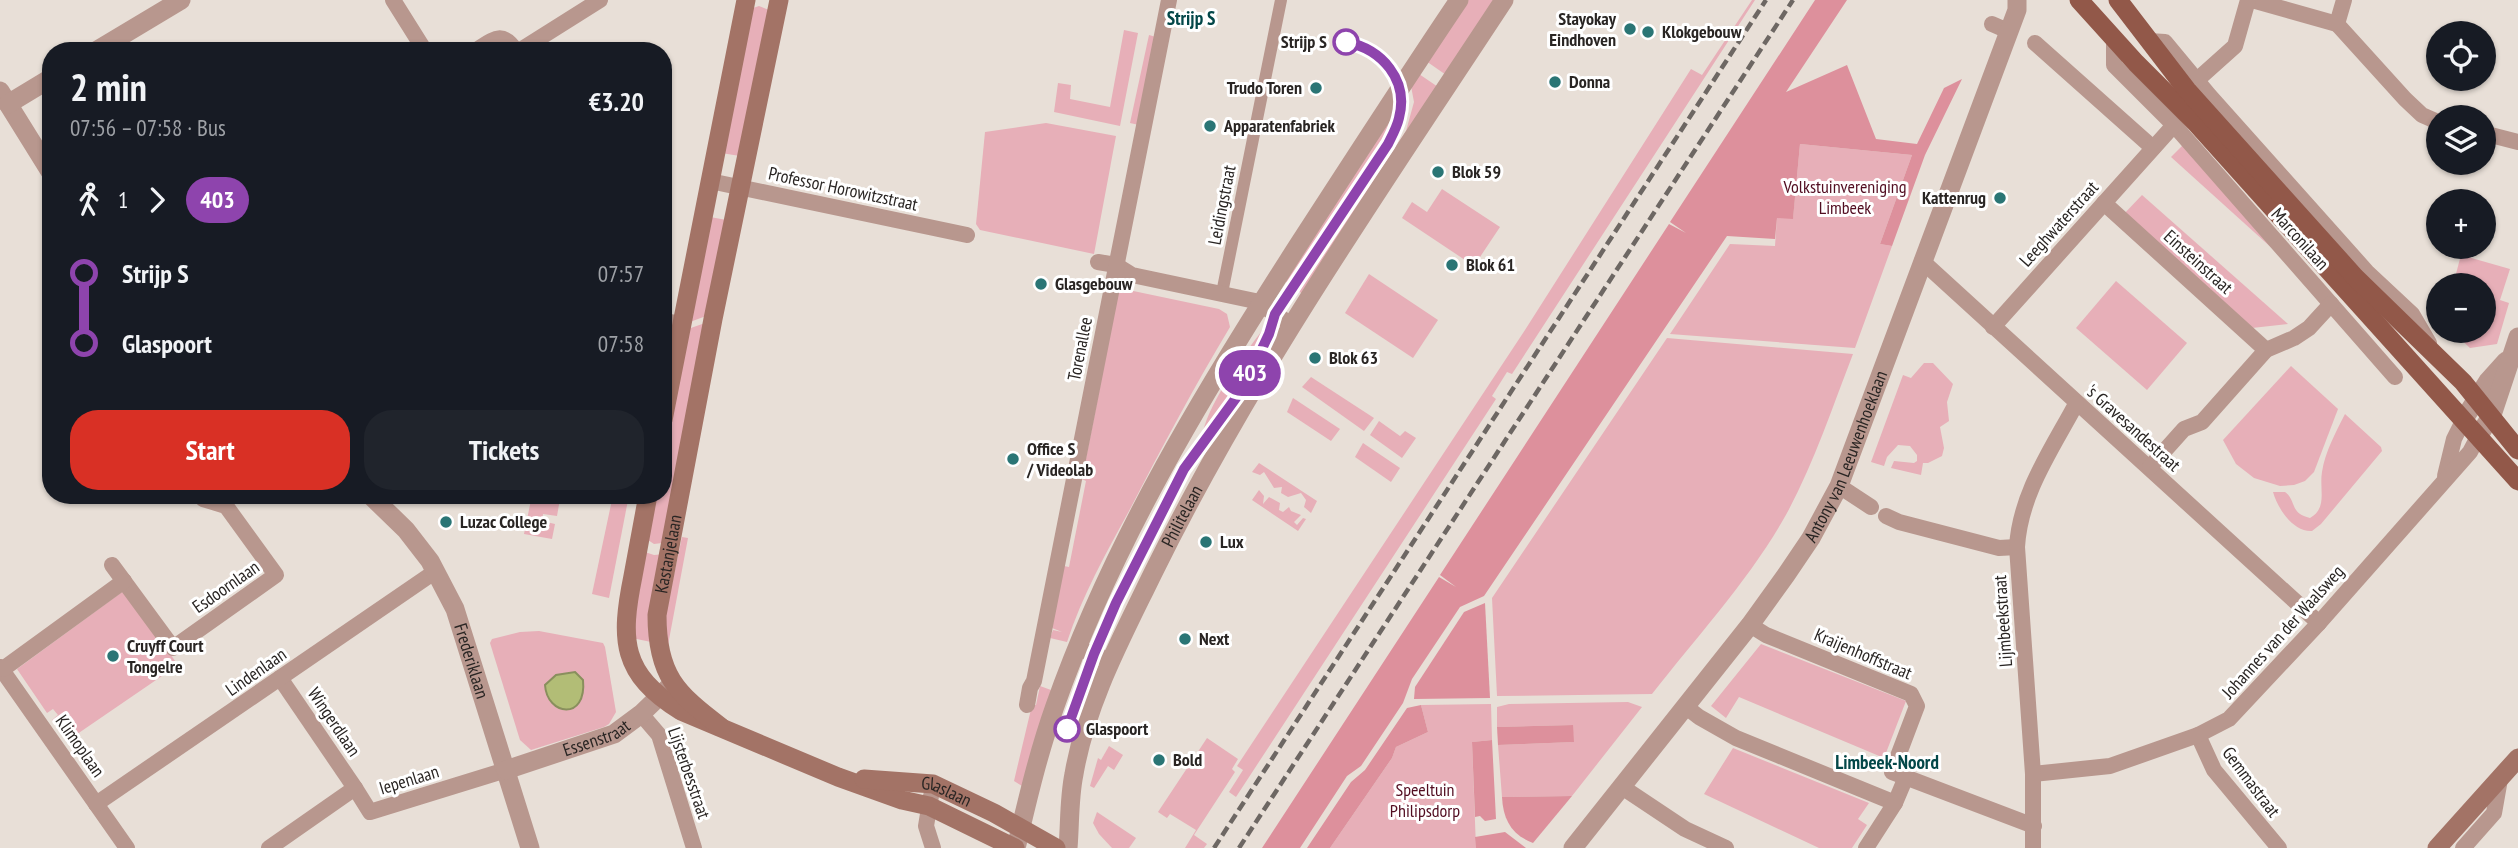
<!DOCTYPE html>
<html lang="en">
<head>
<meta charset="utf-8">
<style>
	:root { --surface:#171b24; --page:#20242c; --text:#f1f3f6; --muted:#9ea1a6; --accent:#d93025 }
	body { margin:0; font-family:"PT Sans Narrow",sans-serif; background:var(--page); color:var(--text); height:100vh; display:flex; flex-direction:column; font-size:26px; white-space:nowrap }
	* { box-sizing:border-box; margin:0 }
	p { font-size:23px; color:var(--muted) }
	.icon { flex:none; width:38px; height:38px; fill:none; stroke:currentColor; stroke-width:2; stroke-linecap:round; stroke-linejoin:round }
	.map { position:relative; flex:1; overflow:hidden }
	.drawer { position:absolute; left:42px; top:42px; width:630px; height:462px; display:flex; flex-direction:column; background:var(--surface); border-radius:28px; box-shadow:0 2px 5px #0004 }
	.drawer>* { flex:none }
	.badge { padding:0 14px; border-radius:23px; font-size:24px; line-height:46px }
	.tools { position:absolute; left:2426px; top:21px; display:grid; gap:14px }
	.tools a { display:grid; place-items:center; width:70px; height:70px; border-radius:50%; background:var(--surface); box-shadow:0 2px 5px #0004; font-size:35px }
	.map>.badge { position:absolute; translate:-50% -50%; box-shadow:0 0 0 4px #fff }
	.legs { display:flex; align-items:center; gap:10px; height:77px; padding:0 28px; font-size:23px }
	.legs p { margin-inline-start:auto }
	.summary { display:flex; align-items:center; justify-content:space-between; height:119px; padding:0 28px }
	h1 { font-size:38px; font-weight:600; line-height:52px }
	.primary-button { display:flex; gap:14px; margin-top:auto; padding:14px 28px }
	.primary-button a { flex:1; height:80px; border-radius:28px; background:var(--accent); color:#fff; font-size:28px; font-weight:600; line-height:80px; text-align:center }
	.primary-button a+a { background:var(--page); color:var(--text) }
	ul { padding:0 28px; list-style:none }
	li { display:flex; align-items:center; gap:24px; height:70px; font-size:26px }
	li i { display:grid; place-items:center; width:10px; height:100%; margin:0 9px; background:currentColor }
	li i::after { content:''; width:18px; height:18px; margin:-9px; border:5px solid; border-radius:50%; background:var(--surface) }
	li p { margin-inline-start:auto }
	li:first-child i { background:linear-gradient(#0000 50%,currentColor 0) }
	li:last-child i { background:linear-gradient(currentColor 50%,#0000 0) }
	.map>svg:first-child { display:block }
</style>
</head>
<body>
<div class="map">
<svg width="2518" height="848" viewBox="0 0 2518 848">
	<rect width="100%" height="100%" fill="#e8dfd7"/>
	<g fill="#e7afb8">
		<path d="M1467,0H1499L1449,77L1426,61Z"/>
		<path d="M1752,0H1755L1512,374L1507,372L1492,396L1496,399L1236,797L1229,792L1243,770L1237,766L1525,330L1691,69L1702,75Z"/>
		<path d="M759,6L769,10L740,156L721,153L753,8Z"/>
		<path d="M1124,30L1138,33L1120,126L1054,112L1058,83L1071,85L1070,99L1110,107Z"/>
		<path d="M1149,35L1156,37L1139,125L1130,123Z"/>
		<path d="M1419,74L1441,89L1303,295L1299,291L1406,131L1414,102L1411,86Z"/>
		<path d="M1390,118L1386,134L1288,283L1283,280Z"/>
		<path d="M1046,123L1116,136L1094,254L980,230L976,224L985,132Z"/>
		<path d="M1800,144L1912,155L1880,244L1892,246L1855,348L1670,334L1730,244L1775,246L1777,217L1793,218Z"/>
		<path d="M2184,144L2285,260L2171,157Z"/>
		<path d="M1442,189L1500,227L1474,266L1402,218L1412,202L1427,212Z"/>
		<path d="M2142,195L2288,324L2252,328L2123,215Z"/>
		<path d="M710,217L732,221L706,316L690,322Z"/>
		<path d="M2461,255L2510,269L2500,300L2509,303L2497,344L2470,348L2452,331H2483V285H2453Z"/>
		<path d="M1369,274L1438,320L1413,358L1345,313Z"/>
		<path d="M2116,281L2187,343L2147,390L2076,328Z"/>
		<path d="M1119,288L1219,309L1227,314L1230,327C1194,387 1161,449 1129,511C1106,553 1082,596 1067,642L1050,638L1053,630L1062,632L1052,628L1064,566L1069,567L1086,481L1082,479Z"/>
		<path d="M708,322L662,543L654,544L648,540L652,495H663V438L685,330Z"/>
		<path d="M1262,331L1266,333L1240,383L1202,438C1204,410 1244,353 1262,331Z"/>
		<path d="M1667,338L1853,354C1832,408 1814,463 1787,513C1751,578 1698,635 1652,694L1497,696L1492,598Z"/>
		<path d="M1924,363H1933L1953,384L1947,402L1949,421L1940,427L1944,448L1942,456L1928,463H1923L1921,475L1891,468L1894,461L1914,463L1917,461V455L1910,446L1898,445L1887,457L1884,466L1871,462L1903,375L1911,378Z"/>
		<path d="M2291,366L2338,409L2314,472L2305,481L2294,485L2280,486L2254,478L2236,464L2223,440Z"/>
		<path d="M1311,377L1374,418L1364,431L1302,387Z"/>
		<path d="M1293,398L1340,429L1331,441L1287,412Z"/>
		<path d="M2345,414L2381,447L2382,451L2321,524L2312,531C2293,532 2278,509 2273,492H2285C2297,501 2289,513 2310,518C2328,508 2319,489 2322,472C2325,452 2336,432 2345,414Z"/>
		<path d="M1379,421L1400,436L1405,431L1416,438L1402,458L1370,435Z"/>
		<path d="M1363,443L1400,468L1391,482L1355,457Z"/>
		<path d="M1259,463L1317,501L1311,513L1304,507L1306,500L1301,493L1288,497L1281,493L1282,487L1274,488L1264,472L1260,475L1252,472Z"/>
		<path d="M1259,490L1264,496L1263,504L1269,497L1280,503L1279,510L1283,512L1289,507L1291,511L1301,515L1294,522L1297,525L1303,518L1306,519L1298,531L1252,500Z"/>
		<path d="M532,495L560,499L557,516L543,514L542,521L555,524L552,539L524,534Z"/>
		<path d="M613,495H629L609,598L592,594Z"/>
		<path d="M682,537L688,538L668,645L662,631Z"/>
		<path d="M642,551L654,555L665,554L651,642L632,638Z"/>
		<path d="M122,592L128,595L178,665L67,741L52,720L58,715L53,709L47,713L17,669Z"/>
		<path d="M539,631L603,643L605,647L616,712L609,724L604,727L531,750L520,740L490,643L492,639L520,632Z"/>
		<path d="M1761,644L1906,701L1884,758L1739,697L1726,718L1711,706Z"/>
		<path d="M1040,686L1051,690L1022,786L1014,781L1032,705H1036Z"/>
		<path d="M1628,702L1642,707L1572,796L1502,797L1498,745L1573,742V725L1497,727V707L1509,704Z"/>
		<path d="M1491,704L1492,740L1472,742L1476,848H1330L1392,758L1396,747L1428,732L1421,705Z"/>
		<path d="M1207,738L1238,759L1232,769L1235,772L1194,835L1207,844L1204,848H1185L1196,830L1170,814L1167,818L1158,812Z"/>
		<path d="M1109,746L1123,755L1114,770L1108,766L1094,788L1090,786L1098,758L1101,760Z"/>
		<path d="M1733,748L1869,803L1858,819L1867,825L1852,848H1819L1704,794Z"/>
		<path d="M1097,812L1136,838L1129,848H1112L1099,834L1093,823Z"/>
	</g>
	<g fill="#dd909c">
		<path d="M1815,0H1847L1786,92L1847,65L1876,139L1917,144L1944,88L1962,79L1925,155L1892,246L1880,244L1912,155L1800,144L1793,219L1777,218L1775,239L1727,236L1484,596L1460,607L1412,679L1403,703L1361,766L1347,776L1300,848H1262L1439,577L1456,587L1440,575L1669,224L1686,233L1670,222Z"/>
		<path d="M1485,603L1490,698L1414,699L1415,687L1464,612Z"/>
		<path d="M1421,705L1428,732L1396,747L1392,758L1330,848H1307L1351,782L1365,770L1407,708Z"/>
		<path d="M1573,725L1574,742L1498,745L1497,727Z"/>
		<path d="M1492,740L1496,819L1485,821L1480,816L1475,817L1472,742Z"/>
		<path d="M1572,796L1533,843C1512,835 1503,820 1502,797Z"/>
		<path d="M1505,832L1526,848H1476L1475,837Z"/>
	</g>
	<path fill="#b2bd76" stroke="#898f5d" stroke-width="2" d="M575,672L583,680C587,721 547,716 545,685L556,675Z"/>
	<g fill="none" stroke-linecap="round" stroke-linejoin="round">
		<path stroke="#b8978e" stroke-width="12" d="M1222,293L1281,0"/>
		<g stroke="#b8978e" stroke-width="16">
			<path d="M393,0L425,51"/>
			<path d="M2252,0L2337,24"/>
			<path d="M1992,24L2008,31"/>
			<path d="M2337,24L2405,99L2422,115L2438,122"/>
			<path d="M2337,24L2344,0"/>
			<path d="M2114,39V65L2174,125L2395,377"/>
			<path d="M2149,41L2165,42L2209,95L2367,272L2412,314L2429,343"/>
			<path d="M2035,43L2153,148"/>
			<path d="M475,51C493,40 502,29 516,51"/>
			<path d="M519,51L600,0"/>
			<path d="M2197,80L2235,46L2248,0"/>
			<path d="M2483,133L2518,142"/>
			<path d="M710,181L967,235"/>
			<path d="M2104,203L2266,350"/>
			<path d="M1922,261L2319,623"/>
			<path d="M1098,262L1116,265L1132,275L1255,301L1292,325"/>
			<path d="M663,321L682,324"/>
			<path d="M1993,327L2174,125"/>
			<path d="M2150,467L2184,429L2202,422L2266,350L2294,338L2309,328L2331,304"/>
			<path d="M2445,476L2454,439L2464,419"/>
			<path d="M1839,486L1871,507"/>
			<path d="M1886,516L1899,522L1999,548L2017,547"/>
			<path d="M112,565L173,648L276,575L226,506L203,499L201,495"/>
			<path d="M1750,625L1766,635L1911,694L1917,706L1892,772L2034,826"/>
			<path d="M1077,648L1110,660"/>
			<path d="M0,667L127,848"/>
			<path d="M3,669L124,581"/>
			<path d="M280,678L355,788"/>
			<path d="M1027,705L1030,688L1034,681L1169,0"/>
			<path d="M1685,706L1699,717L1736,738L1895,803"/>
			<path d="M641,714L659,735L694,848"/>
			<path d="M2198,735L2214,770L2279,848"/>
			<path d="M2033,774L2110,766L2198,735L2229,719L2319,623L2470,452L2479,435"/>
			<path d="M1622,787L1685,829L1726,848"/>
			<path d="M931,796L926,826L933,848"/>
			<path d="M96,804L436,571"/>
			<path d="M269,848L355,788L370,812L506,770"/>
			<path d="M1866,848L1895,803L1906,777"/>
			<path d="M2033,848V774L2017,547C2020,494 2052,449 2076,404"/>
			<path d="M2463,848L2494,813L2500,779"/>
		</g>
		<g stroke="#b8978e" stroke-width="19">
			<path d="M96,51L181,0"/>
			<path d="M0,91L51,173"/>
			<path d="M8,104L51,78"/>
			<path d="M2464,419L2488,381L2506,361"/>
			<path d="M2479,435L2492,415L2518,337"/>
			<path id="s1" d="M370,495L406,530L430,561L455,609L530,848"/>
			<path id="s2" d="M506,770L614,734L641,714L670,686"/>
			<path d="M1017,844C1028,797 1039,751 1055,706C1113,541 1205,390 1299,244C1352,162 1405,80 1459,0"/>
			<path id="s3" d="M1068,848C1070,824 1069,798 1074,774C1086,703 1122,637 1153,573C1252,372 1381,187 1504,0"/>
			<path id="s4" d="M1573,848L1750,625L1786,575L1811,538L1839,486L2017,10V0"/>
		</g>
		<g stroke="#a37366" stroke-width="19">
			<path d="M663,420L746,0"/>
			<path d="M648,495C643,522 638,549 633,576C620,640 621,674 681,711L838,777L902,800L929,806L1015,848"/>
			<path id="s5" d="M721,727C676,693 657,675 657,615L713,319L779,0"/>
			<path id="s6" d="M864,779L933,784L994,813L1056,848"/>
			<path d="M2437,848L2518,758"/>
		</g>
		<g stroke="#925849" stroke-width="19">
			<path d="M2079,0L2136,63L2195,122L2518,481"/>
			<path d="M2118,0L2187,90L2355,277L2463,382L2518,450"/>
		</g>
		<g stroke="#6d6763" stroke-width="4.5" stroke-dasharray="10 5" stroke-linecap="butt">
			<path d="M1214,848L1766,0"/>
			<path d="M1239,848L1793,0"/>
		</g>
	</g>
	<g fill="none" stroke-linecap="round" stroke-linejoin="round">
		<g stroke="#fff" stroke-width="16">
			<path id="line-1" d="M1067,729L1094,654L1116,603L1184,469L1244,387L1269,334L1275,314L1388,144C1392,136 1397,127 1399,118C1409,80 1382,49 1346,42"/>
		</g>
		<use href="#line-1" stroke="#8e44ad" stroke-width="10"/>
	</g>
	<g fill="#2a7575" stroke="#fff" stroke-width="2.5">
		<circle cx="1630" cy="29" r="7"/>
		<circle cx="1648" cy="32" r="7"/>
		<circle cx="1555" cy="82" r="7"/>
		<circle cx="1316" cy="88" r="7"/>
		<circle cx="1210" cy="126" r="7"/>
		<circle cx="1438" cy="172" r="7"/>
		<circle cx="2000" cy="198" r="7"/>
		<circle cx="1452" cy="265" r="7"/>
		<circle cx="1041" cy="284" r="7"/>
		<circle cx="1315" cy="358" r="7"/>
		<circle cx="1013" cy="459" r="7"/>
		<circle cx="446" cy="522" r="7"/>
		<circle cx="1206" cy="542" r="7"/>
		<circle cx="1185" cy="639" r="7"/>
		<circle cx="113" cy="656" r="7"/>
		<circle cx="1159" cy="760" r="7"/>
	</g>
	<g fill="#fff" stroke="#8e44ad" stroke-width="3.5">
		<circle cx="1346" cy="42" r="12"/>
		<circle cx="1067" cy="729" r="12"/>
	</g>
	<g text-anchor="middle" stroke-width="6" stroke-linejoin="round" paint-order="stroke">
		<g font-size="18" font-weight="bold" fill="#292523" stroke="#fff" text-anchor="start">
			<text x="1616" y="25" text-anchor="end">Stayokay<tspan x="1616" dy="21">Eindhoven</tspan></text>
			<text x="1662" y="38">Klokgebouw</text>
			<text x="1569" y="88">Donna</text>
			<text x="1302" y="94" text-anchor="end">Trudo Toren</text>
			<text x="1224" y="132">Apparatenfabriek</text>
			<text x="1452" y="178">Blok 59</text>
			<text x="1986" y="204" text-anchor="end">Kattenrug</text>
			<text x="1466" y="271">Blok 61</text>
			<text x="1055" y="290">Glasgebouw</text>
			<text x="1329" y="364">Blok 63</text>
			<text x="1027" y="455">Office S<tspan x="1027" dy="21">/ Videolab</tspan></text>
			<text x="460" y="528">Luzac College</text>
			<text x="1220" y="548">Lux</text>
			<text x="1199" y="645">Next</text>
			<text x="127" y="652">Cruyff Court<tspan x="127" dy="21">Tongelre</tspan></text>
			<text x="1173" y="766">Bold</text>
		</g>
		<g font-size="18" font-weight="bold" fill="#292523" stroke="#fff" text-anchor="end">
			<text x="1327" y="48">Strijp S</text>
			<text x="1086" y="735" text-anchor="start">Glaspoort</text>
		</g>
		<g font-size="18" fill="#520d21" stroke="#fff">
			<text x="1845" y="193">Volkstuinvereniging<tspan x="1845" dy="21">Limbeek</tspan></text>
			<text x="1425" y="796">Speeltuin<tspan x="1425" dy="21">Philipsdorp</tspan></text>
		</g>
		<g font-size="18" fill="#292523" stroke="#fff">
			<text transform="translate(843 189) rotate(12)" y="6">Professor Horowitzstraat</text>
			<text transform="translate(1222 205) rotate(-79)" y="6">Leidingstraat</text>
			<text transform="translate(2059 224) rotate(-48)" y="6">Leeghwaterstraat</text>
			<text transform="translate(2300 239) rotate(48)" y="6">Marconilaan</text>
			<text transform="translate(2198 262) rotate(42)" y="6">Einsteinstraat</text>
			<text transform="translate(1080 349) rotate(-79)" y="6">Torenallee</text>
			<text transform="translate(2133 428) rotate(42)" y="6">'s Gravesandestraat</text>
			<text dy="6" stroke="none"><textPath href="#s4" startOffset="480">Antony van Leeuwenhoeklaan</textPath></text>
			<text dy="6" stroke="none"><textPath href="#s3" startOffset="355">Philitelaan</textPath></text>
			<text dy="6" stroke="none"><textPath href="#s5" startOffset="198">Kastanjelaan</textPath></text>
			<text transform="translate(226 587) rotate(-35)" y="6">Esdoornlaan</text>
			<text transform="translate(2003 621) rotate(-94)" y="6">Lijmbeekstraat</text>
			<text transform="translate(2283 632) rotate(-48)" y="6">Johannes van der Waalsweg</text>
			<text transform="translate(1863 654) rotate(23)" y="6">Kraijenhoffstraat</text>
			<text dy="6" stroke="none"><textPath href="#s1" startOffset="198">Frederiklaan</textPath></text>
			<text transform="translate(256 672) rotate(-35)" y="6">Lindenlaan</text>
			<text transform="translate(334 722) rotate(56)" y="6">Wingerdlaan</text>
			<text dy="6" stroke="none"><textPath href="#s2" startOffset="96">Essenstraat</textPath></text>
			<text transform="translate(80 746) rotate(55)" y="6">Klimoplaan</text>
			<text transform="translate(689 773) rotate(71)" y="6">Lijsterbesstraat</text>
			<text transform="translate(409 780) rotate(-17)" y="6">Iepenlaan</text>
			<text transform="translate(2251 782) rotate(53)" y="6">Gemmastraat</text>
			<text dy="6" stroke="none"><textPath href="#s6" startOffset="84">Glaslaan</textPath></text>
		</g>
		<g font-size="19" font-weight="bold" fill="#034748" stroke="#fff">
			<text x="1191" y="25">Strijp S</text>
			<text x="1887" y="769">Limbeek-Noord</text>
		</g>
	</g>
</svg>
<div class="tools">
<a><svg class="icon" aria-label="locate" viewBox="0 0 24 24"><circle cx="12" cy="12" r="6"/><path d="M12 2v4M12 18v4M2 12h4M18 12h4"/></svg></a>
<a><svg class="icon" aria-label="layers" viewBox="0 0 24 24"><path d="M12 4l9 5-9 5-9-5zM3 14l9 5 9-5"/></svg></a>
<a>+</a>
<a>−</a>
</div>
<b class="badge" style="left:1250px;top:373px;background:#8e44ad;color:#fff">403</b>
<section class="drawer">
<div class="summary"><div><h1>2 min</h1><p>07:56 – 07:58 · Bus</p></div><b>€3.20</b></div>
<div class="legs"><svg class="icon" aria-label="walk" viewBox="0 0 24 24"><circle cx="13" cy="4" r="2"/><path d="M13 8l-2 6 4 7M11 14l-3 7M7 12l3-4h3l4 4"/></svg>1<svg class="icon" aria-label="forward" viewBox="0 0 24 24"><path d="M9 5l7 7-7 7"/></svg><b class="badge" style="background:#8e44ad;color:#fff">403</b></div>
<ul>
<li><i style="color:#8e44ad"></i><b>Strijp S</b><p>07:57</p></li>
<li><i style="color:#8e44ad"></i><b>Glaspoort</b><p>07:58</p></li>
</ul>
<div class="primary-button"><a>Start</a><a>Tickets</a></div>
</section>
</div>
</body>
</html>
